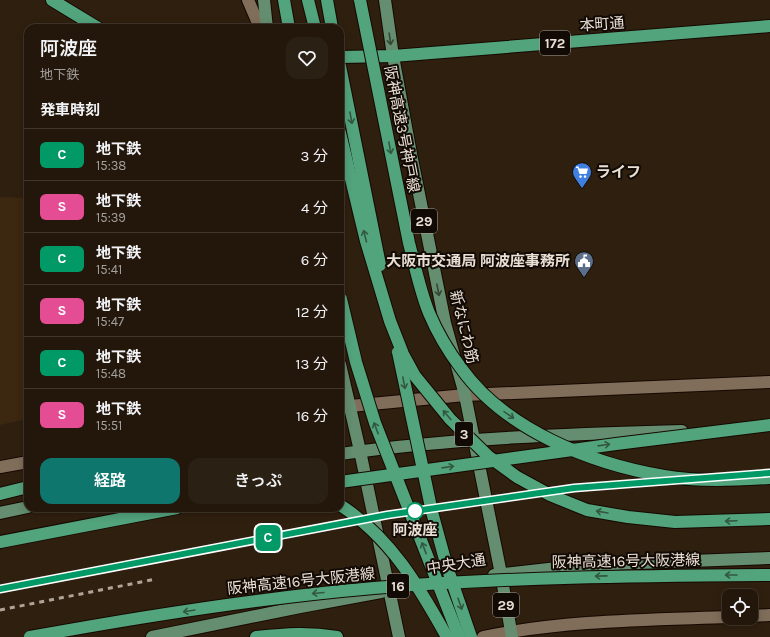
<!DOCTYPE html>
<html lang="ja">
<head>
<meta charset="utf-8">
<style>
	:root { --surface:#23170b; --page:#2b2014; --text:#f1f3f6; --muted:#a39f9d; --line:#40362c; --accent:#0f766e }
	body { margin:0; font-family:Karla,"Noto Sans JP",sans-serif; background:var(--page); color:var(--text); height:100vh; display:flex; flex-direction:column; font-size:15px; white-space:nowrap }
	* { box-sizing:border-box; margin:0 }
	p { font-size:13px; color:var(--muted) }
	.icon { flex:none; width:22px; height:22px; fill:none; stroke:currentColor; stroke-width:2; stroke-linecap:round; stroke-linejoin:round }
	.map { position:relative; flex:1; overflow:hidden }
	.side { position:absolute; left:24px; top:24px; width:320px; height:488px; display:flex; flex-direction:column; background:var(--surface); border-radius:12px; box-shadow:0 2px 10px #0003,0 0 0 1px var(--line) }
	.side>* { flex:none }
	.badge { padding:0 8px; border-radius:6px; font-size:14px; line-height:26px }
	.controls { position:absolute; left:722px; top:589px; display:grid; gap:8px }
	.controls a { display:grid; place-items:center; width:36px; height:36px; border-radius:8px; background:var(--surface); box-shadow:0 2px 10px #0003,0 0 0 1px var(--line); font-size:20px }
	.map>.badge { position:absolute; translate:-50% -50%; box-shadow:0 0 0 2px #fff }
	h2 { padding:0 16px; font-size:15px; line-height:36px }
	.round { display:grid; place-items:center; flex:none; width:42px; height:42px; border-radius:12px; background:var(--page) }
	.summary { display:flex; align-items:center; justify-content:space-between; height:68px; padding:0 16px }
	h1 { font-size:19px; font-weight:600; line-height:30px }
	.button { display:flex; gap:8px; margin-top:auto; padding:8px 16px }
	.button a { flex:1; height:46px; border-radius:12px; background:var(--accent); color:#fff; font-size:16px; font-weight:600; line-height:46px; text-align:center }
	.button a+a { background:var(--page); color:var(--text) }
	ul { padding:0; list-style:none }
	li { display:flex; align-items:center; gap:12px; height:52px; padding:0 16px; border-top:1px solid var(--line) }
	li div { flex:1 }
	li b { display:block; font-size:15px }
	li em { font-style:normal }
	li .badge { min-width:44px; font-weight:700; text-align:center }
	.map>svg:first-child { display:block }
</style>
</head>
<body>
<div class="map">
<svg width="770" height="637" viewBox="0 0 770 637">
	<rect width="100%" height="100%" fill="#2f1f0f"/>
	<path fill="#3c2711" d="M0,197L28,198V419L0,425Z"/>
	<g fill="none" stroke-linecap="round" stroke-linejoin="round">
		<g stroke="#160900" stroke-width="14">
			<g id="minor">
				<path d="M248,0L260,28"/>
				<path d="M340,407L465,395L770,382"/>
				<path d="M0,467L28,462"/>
				<path d="M751,616L770,615"/>
				<path d="M483,637C564,620 647,620 729,617"/>
			</g>
		</g>
		<g stroke="#160900" stroke-width="14">
			<g id="major">
				<path d="M264,0L267,28"/>
				<path d="M385,0L393,56L411,154L445,323L465,395L501,574L512,637"/>
				<path d="M340,364L360,451L399,637"/>
				<path d="M340,454C453,438 568,434 682,431"/>
				<path d="M0,513L28,507"/>
				<path d="M494,575L584,565L770,558"/>
				<path d="M152,637L300,607L381,592"/>
			</g>
		</g>
		<g stroke="#160900" stroke-width="14">
			<g id="highway">
				<path d="M52,0L98,28"/>
				<path d="M284,0L289,28"/>
				<path d="M308,0L315,28"/>
				<path d="M327,0L332,28"/>
				<path d="M340,57L393,56L770,26"/>
				<path d="M0,494L28,487"/>
				<path d="M0,542L177,508"/>
				<path d="M256,637C286,634 308,632 337,637"/>
			</g>
		</g>
		<use href="#minor" stroke="#806e5b" stroke-width="12"/>
		<use href="#major" stroke="#648e6f" stroke-width="12"/>
		<use href="#highway" stroke="#52a47d" stroke-width="12"/>
		<g stroke="#b0a498" stroke-width="3" stroke-dasharray="5 5" stroke-linecap="butt">
			<path d="M0,589L152,560"/>
			<path d="M0,610L156,579"/>
		</g>
		<g stroke="#160900" stroke-width="14" stroke-linecap="butt">
			<g id="highway-bridge">
				<path d="M360,0L409,243C415,266 420,291 429,313C437,332 448,351 461,368C505,430 592,464 664,476C699,482 735,480 770,478"/>
				<path d="M340,66L380,265"/>
				<path d="M340,133L366,241L390,321L403,354L415,376L450,419L488,456L517,477L550,495L587,510L628,517L675,522L770,519"/>
				<path d="M341,299L356,362L375,423L459,637"/>
				<path d="M398,352L432,512L447,567L471,637"/>
				<path d="M340,482L616,444L770,425"/>
				<path d="M340,505C391,538 418,585 447,637"/>
				<path d="M30,637C144,616 259,598 374,588C506,577 638,576 770,575"/>
			</g>
		</g>
		<use href="#highway-bridge" stroke="#52a47d" stroke-width="12"/>
	</g>
	<defs><path id="oneway-shaft" d="M-6 0H5M1.5-3L5.5 0L1.5 3" fill="none" stroke-width="1.6" stroke-linecap="round" stroke-linejoin="round"/></defs>
	<g stroke="#374635">
		<use href="#oneway-shaft" transform="translate(390 39) rotate(82)"/>
		<use href="#oneway-shaft" transform="translate(438 290) rotate(79)"/>
	</g>
	<g stroke="#325841">
		<use href="#oneway-shaft" transform="translate(351 118) rotate(79)"/>
		<use href="#oneway-shaft" transform="translate(390 148) rotate(79)"/>
		<use href="#oneway-shaft" transform="translate(365 236) rotate(-104)"/>
		<use href="#oneway-shaft" transform="translate(404 383) rotate(79)"/>
		<use href="#oneway-shaft" transform="translate(447 415) rotate(-130)"/>
		<use href="#oneway-shaft" transform="translate(509 415) rotate(35)"/>
		<use href="#oneway-shaft" transform="translate(376 428) rotate(-111)"/>
		<use href="#oneway-shaft" transform="translate(604 445) rotate(-8)"/>
		<use href="#oneway-shaft" transform="translate(448 467) rotate(-8)"/>
		<use href="#oneway-shaft" transform="translate(602 512) rotate(-170)"/>
		<use href="#oneway-shaft" transform="translate(731 521) rotate(178)"/>
		<use href="#oneway-shaft" transform="translate(424 548) rotate(-111)"/>
		<use href="#oneway-shaft" transform="translate(731 575) rotate(180)"/>
		<use href="#oneway-shaft" transform="translate(601 576) rotate(179)"/>
		<use href="#oneway-shaft" transform="translate(318 593) rotate(175)"/>
		<use href="#oneway-shaft" transform="translate(460 604) rotate(71)"/>
		<use href="#oneway-shaft" transform="translate(189 611) rotate(171)"/>
	</g>
	<g fill="none" stroke-linecap="round" stroke-linejoin="round">
		<g stroke="#fff" stroke-width="9">
			<path id="line" d="M0,589L387,515L574,488L770,473"/>
		</g>
		<use href="#line" stroke="#019a66" stroke-width="6"/>
	</g>
	<defs>
		<g id="supermarket-pin" transform="scale(1)"><path d="M0 17L-7.5 6A9.5 9.5 0 1 1 7.5 6Z" fill="#3f7fe0" stroke="#120b05"/><path d="M-6-5.5h2.5l.6 2H6L4.5 2H-2.5L-4.4-4H-6ZM-1.5 3.2a1.3 1.3 0 1 0 .1 0ZM3 3.2a1.3 1.3 0 1 0 .1 0Z" fill="#fff"/></g>
		<g id="civic-pin" transform="scale(1)"><path d="M0 17L-7.5 6A9.5 9.5 0 1 1 7.5 6Z" fill="#5c6f8a" stroke="#120b05"/><path d="M-.6-6.5H3V-4.5H.6V-3L4-1V1h2V6H-6V1h2V-1L-.6-3ZM-1.2 2.5V6h2.4V2.5Z" fill="#fff"/></g>
	</defs>
	<g fill-rule="evenodd">
		<use href="#supermarket-pin" x="582" y="172"/>
		<use href="#civic-pin" x="584" y="261"/>
	</g>
	<circle fill="#fff" stroke="#019a66" stroke-width="2" cx="415" cy="511" r="8"/>
	<g text-anchor="middle" stroke-width="4" stroke-linejoin="round" paint-order="stroke">
		<g fill="#120b05" stroke="#a99f97" stroke-width="1">
			<rect x="540" y="31" width="30" height="24" rx="3"/>
			<rect x="411" y="209" width="26" height="24" rx="3"/>
			<rect x="455" y="422" width="18" height="24" rx="3"/>
			<rect x="387" y="574" width="22" height="24" rx="3"/>
			<rect x="493" y="593" width="26" height="24" rx="3"/>
		</g>
		<g font-size="14" font-weight="bold" fill="#eadfd5">
			<text x="555" y="48">172</text>
			<text x="424" y="226">29</text>
			<text x="464" y="439">3</text>
			<text x="398" y="591">16</text>
			<text x="506" y="610">29</text>
		</g>
		<g font-size="15" fill="#eadfd5" stroke="#120b05">
			<text transform="translate(602 24) rotate(-4)" y="5">本町通</text>
			<text transform="translate(402 129) rotate(79)" y="5">阪神高速3号神戸線</text>
			<text transform="translate(464 327) rotate(76)" y="5">新なにわ筋</text>
			<text transform="translate(626 561) rotate(-1)" y="5">阪神高速16号大阪港線</text>
			<text transform="translate(456 564) rotate(-9)" y="5">中央大通</text>
			<text transform="translate(301 581) rotate(-6)" y="5">阪神高速16号大阪港線</text>
		</g>
		<g font-size="15" font-weight="bold" fill="#eadfd5" stroke="#120b05" text-anchor="start">
			<text x="596" y="177">ライフ</text>
			<text x="570" y="266" text-anchor="end">大阪市交通局 阿波座事務所</text>
		</g>
		<g font-size="15" font-weight="bold" fill="#eadfd5" stroke="#120b05">
			<text x="415" y="535">阿波座</text>
		</g>
	</g>
</svg>
<div class="controls">
<a><svg class="icon" aria-label="locate" viewBox="0 0 24 24"><circle cx="12" cy="12" r="6"/><path d="M12 2v4M12 18v4M2 12h4M18 12h4"/></svg></a>
</div>
<b class="badge" style="left:268px;top:538px;background:#019a66;color:#fff">C</b>
<section class="side">
<div class="summary"><div><h1>阿波座</h1><p>地下鉄</p></div><a class="round"><svg class="icon" aria-label="heart" viewBox="0 0 24 24"><path d="M12 20l-8-8c-3-5 5-10 8-4 3-6 11-1 8 4z"/></svg></a></div>
<h2>発車時刻</h2>
<ul>
<li><span class="badge" style="background:#019a66;color:#fff">C</span><div><b>地下鉄</b><p>15:38</p></div><em>3 分</em></li>
<li><span class="badge" style="background:#e44d93;color:#fff">S</span><div><b>地下鉄</b><p>15:39</p></div><em>4 分</em></li>
<li><span class="badge" style="background:#019a66;color:#fff">C</span><div><b>地下鉄</b><p>15:41</p></div><em>6 分</em></li>
<li><span class="badge" style="background:#e44d93;color:#fff">S</span><div><b>地下鉄</b><p>15:47</p></div><em>12 分</em></li>
<li><span class="badge" style="background:#019a66;color:#fff">C</span><div><b>地下鉄</b><p>15:48</p></div><em>13 分</em></li>
<li><span class="badge" style="background:#e44d93;color:#fff">S</span><div><b>地下鉄</b><p>15:51</p></div><em>16 分</em></li>
</ul>
<div class="button"><a>経路</a><a>きっぷ</a></div>
</section>
</div>
</body>
</html>
